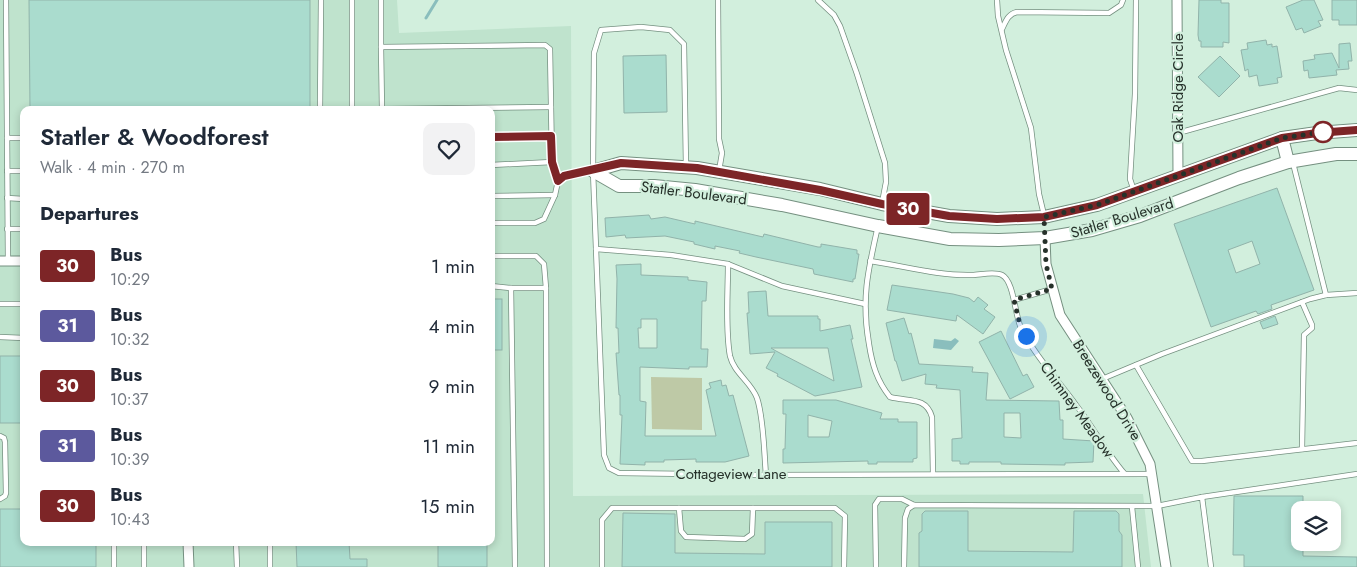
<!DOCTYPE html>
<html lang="en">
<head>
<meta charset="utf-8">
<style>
	:root { --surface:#fff; --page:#f2f2f3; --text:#1f2937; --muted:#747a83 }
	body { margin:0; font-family:Jost,sans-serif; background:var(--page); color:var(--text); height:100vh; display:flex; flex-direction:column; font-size:19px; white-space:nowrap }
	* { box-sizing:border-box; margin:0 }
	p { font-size:16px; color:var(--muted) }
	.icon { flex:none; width:28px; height:28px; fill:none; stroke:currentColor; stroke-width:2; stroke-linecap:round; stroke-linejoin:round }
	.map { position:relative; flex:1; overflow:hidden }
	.side { position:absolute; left:20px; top:106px; width:475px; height:440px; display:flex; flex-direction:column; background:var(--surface); border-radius:10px; box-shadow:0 2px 8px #0003 }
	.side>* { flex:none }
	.badge { padding:0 10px; border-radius:4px; font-size:18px; line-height:32px }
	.fabs { position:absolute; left:1291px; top:501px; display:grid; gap:10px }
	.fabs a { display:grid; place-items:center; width:50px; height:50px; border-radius:10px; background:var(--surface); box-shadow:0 2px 8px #0003; font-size:25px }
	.you { position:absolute; width:25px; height:25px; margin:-12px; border:4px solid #fff; border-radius:50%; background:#1a73e8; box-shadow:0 0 0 8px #1a73e833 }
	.map>.badge { position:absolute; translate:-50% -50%; box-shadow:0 0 0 2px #fff }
	h2 { padding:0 20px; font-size:19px; line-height:45px }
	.round { display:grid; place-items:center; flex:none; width:52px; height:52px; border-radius:10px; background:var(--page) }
	.headline { display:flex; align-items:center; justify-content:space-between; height:85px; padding:0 20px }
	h1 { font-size:24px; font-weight:600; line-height:38px }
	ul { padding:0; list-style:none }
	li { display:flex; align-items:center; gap:15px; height:60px; padding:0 20px }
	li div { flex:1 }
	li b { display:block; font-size:19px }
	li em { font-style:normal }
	li .badge { min-width:55px; font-weight:700; text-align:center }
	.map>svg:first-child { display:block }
</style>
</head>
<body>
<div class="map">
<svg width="1357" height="567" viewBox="0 0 1357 567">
	<rect width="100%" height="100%" fill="#d2efdd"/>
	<path fill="#bfe3cd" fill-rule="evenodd" d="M0,0H397L399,33L571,26L573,496L1143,494L1151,567H0ZM24,110H491V542H24Z"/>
	<path fill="#bec9a6" d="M651,377L702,378V430L652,429Z"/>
	<path fill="#8abebd" d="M955,338L959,341L951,350L933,348L934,339L951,341Z"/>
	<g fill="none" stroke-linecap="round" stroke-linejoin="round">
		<path stroke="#8abebd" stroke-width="3" d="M426,18L437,0"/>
	</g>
	<g fill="#aadcce" stroke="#91b3aa" fill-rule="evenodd">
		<path d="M29,0H310V110H30Z"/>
		<path d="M1199,0H1221V3H1229V43L1223,42V47H1201V41H1199L1198,35Z"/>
		<path d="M1303,0H1314L1323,20L1318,21L1321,26L1304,33L1302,28L1296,30L1286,7Z"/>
		<path d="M1332,0H1357V25H1339V20H1332Z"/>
		<path d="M1266,40L1267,45L1272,44V47L1277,46L1282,77L1277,78L1278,83L1259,86L1257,75L1249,77L1248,69L1245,71L1241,50L1248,49L1247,43Z"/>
		<path d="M1350,43L1352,61H1348L1349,69L1336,70L1337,75L1309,78L1308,70L1304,71L1303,61L1315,59L1314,55L1332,53L1339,68V44Z"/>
		<path d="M666,55L667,112L624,113L623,56Z"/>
		<path d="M1220,56L1240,76L1219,97L1198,77Z"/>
		<path d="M1277,188L1314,290L1271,305L1272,309L1258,314L1256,311L1211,327L1174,224ZM1252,241L1260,264L1236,273L1228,250Z"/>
		<path d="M649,215L651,219L665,217L695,224V221L763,237L764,234L818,247H821V244L857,250V254H859L855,279H853V282L814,274L813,269L756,257L739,253L740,251L715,246V249L694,244V242L665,236L626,238L625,235L606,237L605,218Z"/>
		<path d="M641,264V275L688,277V280L707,282L706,301H702L701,349H708L707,367H689V369L640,367V401L646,402L645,436H716L706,390L711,388L709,383L721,380L722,386L726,385L729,396L733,395L749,456L725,462H696V459L664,460V462H645V465L620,464L622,415H620V395H619L616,353H619L618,328H616L617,279L616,265ZM641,319H657V348H639L638,328H641Z"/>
		<path d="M892,285L953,294L969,298L974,302L978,297L988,305L984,309L995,317L983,334L957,315L956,321L887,310Z"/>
		<path d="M766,291L768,316H818V319H820V331L850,325L853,339H851L862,387L815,396L777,376L778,374L766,368L775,352L750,354L747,313H749L748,292ZM771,348H828L834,381L776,351Z"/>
		<rect x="491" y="299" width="11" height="51"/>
		<path d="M1275,316L1278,324L1263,329L1260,322Z"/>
		<path d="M904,318L909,334L911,333L919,364L973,367L972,372L988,373L986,400L1059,401L1060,420H1063V439L1094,441L1093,462L1065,463V465L1001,464V462H969V464H960V461H952V439L962,438L960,390L936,388L937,385L925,384L926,374L902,381L896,361H895L886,323ZM1004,413H1020L1021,438L1004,437Z"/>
		<path d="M1001,331L1023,376L1027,374L1034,387L1010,399L979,342Z"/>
		<rect x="0" y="356" width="24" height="67"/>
		<path d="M783,400H836L882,413L880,419H898V422H917V458L913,459V462H877V464H868V461L783,463V449H785L786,414H783ZM808,415L832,421L829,437H808Z"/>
		<path d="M1234,496H1303V510H1300V542H1303V556L1357,557V567H1244V555H1233Z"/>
		<path d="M0,509H24V542H96V567H0Z"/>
		<path d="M925,511H968V551L1073,552L1074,511H1116L1119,514V531L1122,535V567H919V533L922,531V514Z"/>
		<path d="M623,513L675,514V553L765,554V522H832V567H622Z"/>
		<path d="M296,542H349L350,559H367V567H297Z"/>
		<rect x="438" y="542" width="49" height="25"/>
	</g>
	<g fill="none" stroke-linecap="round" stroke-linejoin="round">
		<g stroke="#759080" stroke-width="6">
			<g id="lane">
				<path d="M6,0L8,261"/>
				<path d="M352,0V110"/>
				<path d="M381,0V47L545,45L550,49L552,162L558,181L555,195L544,219L535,223H491"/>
				<path d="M718,0L719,139L722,153L719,171"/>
				<path d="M818,0L834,15L840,26L857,74L885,163L886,182L882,203"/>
				<path d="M997,0L998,16L1006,50L1031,128L1039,194L1044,215"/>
				<path d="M1002,29C1006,21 1008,14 1017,12L1109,13L1121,5L1123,0"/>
				<path d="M381,47L382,110"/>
				<path d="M382,109L551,107"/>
				<path d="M320,110L321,0"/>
				<path d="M1178,133L1339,88L1357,90"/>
				<path d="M491,137L551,136"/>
				<path d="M7,138H24"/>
				<path d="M1293,163L1326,295"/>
				<path d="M491,165L552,162"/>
				<path d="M686,167L684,44L670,30L641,27L601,30L594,53L593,171L604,455L609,468L619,473L766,475L1151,474"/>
				<path d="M7,171H24"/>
				<path d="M558,181L564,176L591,171"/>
				<path d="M1134,191L1130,179L1135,94L1136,0"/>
				<path d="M491,196L555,195"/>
				<path d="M7,198L24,199"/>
				<path d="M878,226C868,270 861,299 869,344C872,364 877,381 890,397C908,402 926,396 932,417L933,474"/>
				<path d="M7,229H24"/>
				<path d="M596,249L671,255L728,264L782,286L865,304"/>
				<path d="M491,256H536L544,264L546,288L547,567"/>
				<path d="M870,261C904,266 938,276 972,275C980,275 994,271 1002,275C1014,281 1015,316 1021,328C1036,357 1057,379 1076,405C1093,427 1106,452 1124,473"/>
				<path d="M728,264C728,292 725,329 730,356C734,373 751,382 757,398C764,419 764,453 766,475"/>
				<path d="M491,286L511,288"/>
				<path d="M1014,300L1052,289"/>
				<path d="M0,304H24"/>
				<path d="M0,337L24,338"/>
				<path d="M1136,365L1192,461H1202L1357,443"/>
				<path d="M1102,379L1162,354L1310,299L1326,295L1357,293"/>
				<path d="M0,436L4,438L5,442L6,493L5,496L0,499"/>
				<path d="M1302,449L1304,335L1312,328V325L1302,302"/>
				<path d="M1202,497L1357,474"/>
				<path d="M1132,507L1138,567"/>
				<path d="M679,508L681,531L686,537L745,539L752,534L753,508"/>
				<path d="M114,542V567"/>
				<path d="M236,542L237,567"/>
				<path d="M270,542V567"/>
				<path d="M144,567V542"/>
				<path d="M515,567L511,288H546"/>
				<path d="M602,567V520L612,508H835L845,516L844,567"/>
				<path d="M876,567L875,505L879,499H902L914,505"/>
				<path d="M904,567L905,518L908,509L914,505L1157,506L1202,497L1211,567"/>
			</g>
		</g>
		<g stroke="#759080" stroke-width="11">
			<g id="street">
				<path d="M1177,0L1178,176"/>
				<path d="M1045,238L1046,264L1060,315L1127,418L1150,464L1166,567"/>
				<path d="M0,261H24"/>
				<path d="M188,542L189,567"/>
			</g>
		</g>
		<g stroke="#759080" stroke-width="14">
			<g id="secondary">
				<path d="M1282,138L1288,162"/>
				<path d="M593,171L619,186H654L695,190L782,205L878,226L950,239L999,240L1045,238L1092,230L1140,216L1239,178L1288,162L1336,154H1357"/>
				<path d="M593,171L621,163L697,168L820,189L882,204L949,216L997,219L1044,217L1097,205L1282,138L1317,133L1357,130"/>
			</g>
		</g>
		<use href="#lane" stroke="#fff" stroke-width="4.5"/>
		<use href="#street" stroke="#fff" stroke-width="9"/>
		<use href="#secondary" stroke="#fff" stroke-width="12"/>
	</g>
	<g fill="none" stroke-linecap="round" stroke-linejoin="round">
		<g stroke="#fff" stroke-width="11">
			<path id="line" d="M491,137L551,136L552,162L558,181L564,176L621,163L697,168L820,190L882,204L949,216L997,219L1044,217L1097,205L1282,138L1317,133L1357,130"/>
		</g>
		<use href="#line" stroke="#7d2527" stroke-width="8"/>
		<path stroke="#26312a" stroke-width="5" stroke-dasharray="0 9" d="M1026,336L1020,325L1014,300L1052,289L1046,264L1044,217L1097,205L1282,138L1323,132"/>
	</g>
	<circle fill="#fff" stroke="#7d2527" stroke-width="2.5" cx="1323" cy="132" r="10"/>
	<g text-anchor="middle" stroke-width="4.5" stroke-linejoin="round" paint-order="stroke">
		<g font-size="15" fill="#26312a" stroke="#d2efdd">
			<text transform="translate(1178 88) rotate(-90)" y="5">Oak Ridge Circle</text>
			<text transform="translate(694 193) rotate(7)" y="5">Statler Boulevard</text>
			<text transform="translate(1122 218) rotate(-17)" y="5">Statler Boulevard</text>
			<text transform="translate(1107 390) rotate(58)" y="5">Breezewood Drive</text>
			<text transform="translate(1077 410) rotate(54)" y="5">Chimney Meadow</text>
			<text x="731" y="479">Cottageview Lane</text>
		</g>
	</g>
</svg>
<div class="fabs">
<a><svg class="icon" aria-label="layers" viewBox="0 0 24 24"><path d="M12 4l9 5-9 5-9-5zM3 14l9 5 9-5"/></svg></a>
</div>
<div class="you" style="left:1026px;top:336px"></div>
<b class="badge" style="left:908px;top:209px;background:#7d2527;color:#fff">30</b>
<section class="side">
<div class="headline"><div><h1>Statler &amp; Woodforest</h1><p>Walk · 4 min · 270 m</p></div><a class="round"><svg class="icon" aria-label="heart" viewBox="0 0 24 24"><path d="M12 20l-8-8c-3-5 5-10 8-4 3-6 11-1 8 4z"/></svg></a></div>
<h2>Departures</h2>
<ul>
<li><span class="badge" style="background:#7d2527;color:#fff">30</span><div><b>Bus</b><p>10:29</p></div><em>1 min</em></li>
<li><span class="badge" style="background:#5c599d;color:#fff">31</span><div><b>Bus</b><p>10:32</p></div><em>4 min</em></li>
<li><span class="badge" style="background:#7d2527;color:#fff">30</span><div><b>Bus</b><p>10:37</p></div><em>9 min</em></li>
<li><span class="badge" style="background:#5c599d;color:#fff">31</span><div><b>Bus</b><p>10:39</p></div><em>11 min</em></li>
<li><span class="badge" style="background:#7d2527;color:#fff">30</span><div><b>Bus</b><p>10:43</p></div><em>15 min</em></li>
</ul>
</section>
</div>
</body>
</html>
